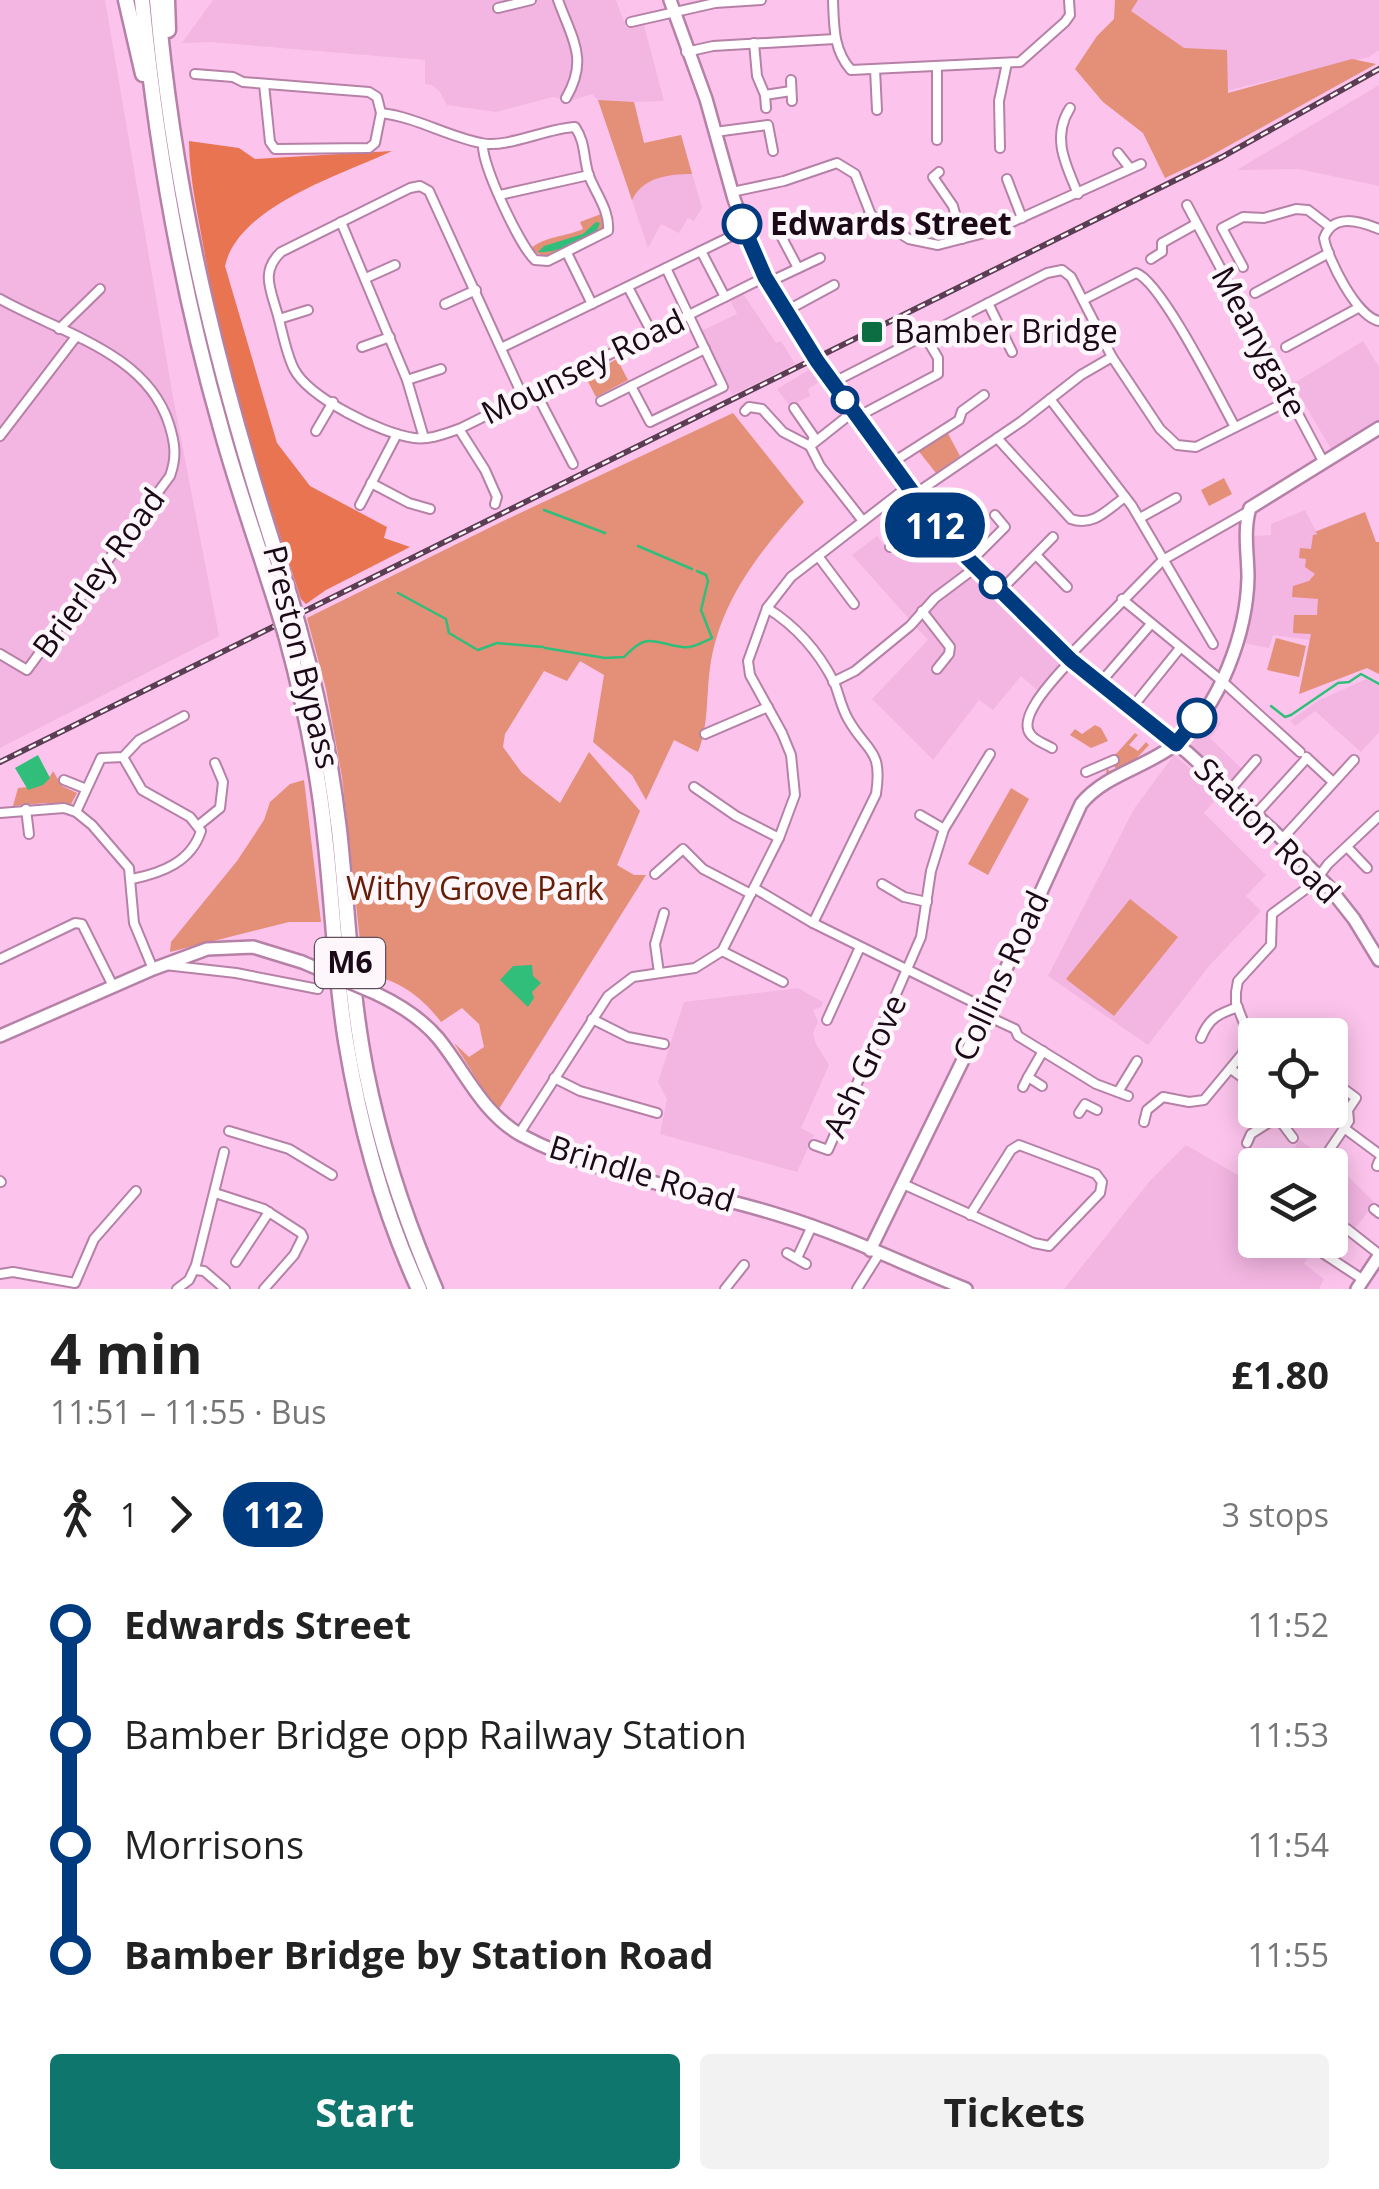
<!DOCTYPE html>
<html lang="en">
<head>
<meta charset="utf-8">
<style>
	:root { --surface:#fff; --page:#f2f2f2; --text:#222; --muted:#767676; --accent:#0f766e }
	body { margin:0; font-family:"Open Sans",sans-serif; background:var(--page); color:var(--text); height:100vh; display:flex; flex-direction:column; font-size:38px; white-space:nowrap }
	* { box-sizing:border-box; margin:0 }
	p { font-size:32px; color:var(--muted) }
	.icon { flex:none; width:55px; height:55px; fill:none; stroke:currentColor; stroke-width:2; stroke-linecap:round; stroke-linejoin:round }
	.map { position:relative; height:1289px; overflow:hidden }
	.details { display:flex; flex-direction:column; background:var(--surface); flex:1 }
	.details>* { flex:none }
	.badge { padding:0 20px; border-radius:32px; font-size:35px; line-height:65px }
	.buttons { position:absolute; left:1238px; top:1018px; display:grid; gap:20px }
	.buttons a { display:grid; place-items:center; width:110px; height:110px; border-radius:10px; background:var(--surface); box-shadow:0 5px 25px #0003; font-size:50px }
	.map>.badge { position:absolute; translate:-50% -50%; box-shadow:0 0 0 5px #fff }
	.legs { display:flex; align-items:center; gap:15px; height:110px; padding:0 50px; font-size:32px }
	.legs p { margin-inline-start:auto }
	.overview { display:flex; align-items:center; justify-content:space-between; height:170px; padding:0 50px }
	h1 { font-size:55px; font-weight:700; line-height:75px }
	.cta { display:flex; gap:20px; margin-top:auto; padding:20px 50px }
	.cta a { flex:1; height:115px; border-radius:10px; background:var(--accent); color:#fff; font-size:40px; font-weight:700; line-height:115px; text-align:center }
	.cta a+a { background:var(--page); color:var(--text) }
	ul { padding:0 50px; list-style:none }
	li { display:flex; align-items:center; gap:35px; height:110px; font-size:38px }
	li i { display:grid; place-items:center; width:15px; height:100%; margin:0 12px; background:currentColor }
	li i::after { content:''; width:25px; height:25px; margin:-12px; border:8px solid; border-radius:50%; background:var(--surface) }
	li p { margin-inline-start:auto }
	li:first-child i { background:linear-gradient(#0000 50%,currentColor 0) }
	li:last-child i { background:linear-gradient(currentColor 50%,#0000 0) }
	.map>svg:first-child { display:block }
</style>
</head>
<body>
<div class="map">
<svg width="1379" height="1289" viewBox="0 0 1379 1289">
	<rect width="100%" height="100%" fill="#fcc4ec"/>
	<g fill="#f3b5e2">
		<path d="M0,0H105L173,397L219,636L0,748Z"/>
		<path d="M213,0H616L626,27L644,25L664,101L634,102L644,143L681,135L702,208L694,221L688,218L679,233L661,224L648,248L598,100L592,94L570,101L553,97L496,112L447,105L440,92L432,85L425,84V60L210,42L182,43Z"/>
		<path d="M1135,0H1379V50L1369,57L1225,91L1181,49L1128,11Z"/>
		<path d="M1379,85V186L1299,169L1237,170Z"/>
		<path d="M742,292L776,343L781,341L795,364L732,395L701,331L737,314L729,298Z"/>
		<path d="M1363,341L1379,367V420L1331,449L1293,384Z"/>
		<path d="M812,368L820,381L808,389L810,396L790,406L777,389Z"/>
		<path d="M1305,510L1316,531L1365,512L1379,551V674L1367,668L1299,694L1310,640L1273,635L1269,648L1244,643L1254,585L1253,536L1271,535V524Z"/>
		<path d="M929,523L1072,664L1044,696L1021,676L993,710L979,700L933,760L872,699L928,640L852,555L877,536L891,554Z"/>
		<path d="M1366,679L1379,686V732L1361,752L1315,711L1295,726L1290,721L1316,702Z"/>
		<path d="M1209,712L1221,724L1210,738L1242,769L1232,781L1187,743Z"/>
		<path d="M1174,755L1220,794L1204,813L1266,875L1246,896L1261,911L1209,966L1148,1045L1048,976L1134,809Z"/>
		<path d="M798,988L823,1002L821,1007L813,1010L818,1022L813,1033L816,1044L829,1065L801,1128L814,1135L797,1172L660,1134L667,1099L658,1082L684,1002Z"/>
		<path d="M1300,1140L1341,1170L1375,1203L1348,1237L1330,1226V1165H1282Z"/>
		<path d="M1186,1145L1255,1185V1240H1318L1304,1264L1324,1279L1319,1289H1064L1149,1182Z"/>
	</g>
	<g fill="#e48f77">
		<path d="M1115,0H1138L1131,11L1184,48L1227,50L1228,93L1352,59L1376,64L1203,160L1165,178L1143,133L1103,102L1075,69L1097,36L1114,19Z"/>
		<path d="M598,100L634,102L644,143L681,135L692,174C669,174 643,177 632,200Z"/>
		<path d="M601,214L605,225L602,230L546,258L530,249C545,236 565,237 583,229L580,222Z"/>
		<path d="M617,359L628,380L596,397L585,376Z"/>
		<path d="M733,413L804,502C761,550 719,601 710,668C706,696 709,725 698,752L674,740L646,800L632,775L593,742L604,675L580,661L567,681L544,671L505,734L503,747L522,773L560,803L589,752L640,811L617,865L634,875H646L497,1112L454,1043L469,1057L484,1047L479,1024L462,1008L441,1022C424,999 394,974 364,977L342,777L326,689L307,618L503,521Z"/>
		<path d="M946,430L960,456L936,473L917,449Z"/>
		<path d="M1224,478L1232,494L1209,506L1201,490Z"/>
		<path d="M1365,512L1376,542H1379V674L1367,668L1299,694L1311,634L1293,633L1294,615H1317L1318,599L1292,597L1293,586L1309,581L1315,574L1305,567L1306,559L1299,558L1300,548L1311,549L1313,535L1318,534L1315,532Z"/>
		<path d="M1276,638L1306,646L1299,677L1267,670Z"/>
		<path d="M1095,725L1101,728L1108,741L1091,748L1070,735L1075,729L1082,734Z"/>
		<path d="M1135,733L1138,735L1129,745L1138,751L1146,742L1149,745L1133,762L1109,775L1106,774L1107,766L1109,771L1116,769L1109,757L1117,753Z"/>
		<path d="M53,771L62,786L77,793L70,806L45,803L13,806L18,788C31,787 47,785 53,771Z"/>
		<path d="M304,780L321,922H289L170,952L171,942L237,861L264,820L270,802L290,784Z"/>
		<path d="M1011,788L1029,799L988,875L968,864Z"/>
		<path d="M1130,899L1178,937L1114,1016L1066,979Z"/>
	</g>
	<path fill="#e97452" d="M189,141L239,148L255,159L392,151C341,175 238,206 225,266L277,443L310,486L387,527L384,538L410,547L326,590L306,604L301,599C263,486 227,374 205,256C199,219 189,179 189,141Z"/>
	<g fill="#31bd7a">
		<path d="M596,222L600,223L597,230C580,240 557,254 538,252L544,246L583,234Z"/>
		<path d="M38,755L50,778L43,785L28,790L15,768Z"/>
		<path d="M532,965L533,976L541,983L532,992L534,998L528,1007L500,980L513,966Z"/>
	</g>
	<g fill="none" stroke-linecap="round" stroke-linejoin="round">
		<g stroke="#31bd7a" stroke-width="2.5">
			<path d="M544,510L605,533"/>
			<path d="M638,546L692,569"/>
			<path d="M398,593L446,619L449,633L476,649"/>
			<path d="M545,648L605,658L624,657C649,631 651,643 682,647C691,649 703,642 712,638L701,610L708,581L706,575L697,571"/>
			<path d="M478,650L497,643L543,647"/>
			<path d="M1271,706L1285,717L1291,715L1338,683L1349,682L1361,674L1379,684"/>
		</g>
		<g stroke="#b681a7" stroke-width="12">
			<g id="street">
				<path d="M558,0C572,39 589,59 566,98"/>
				<path d="M833,0C834,25 833,50 851,70L1020,62L1065,22L1070,15L1069,0"/>
				<path d="M498,8L531,0"/>
				<path d="M631,22L715,3L761,0"/>
				<path d="M754,43L757,76L765,95L766,108"/>
				<path d="M686,52L713,46L835,39"/>
				<path d="M937,66V140"/>
				<path d="M875,69L877,110"/>
				<path d="M195,74L233,77L243,82L369,92L377,97L381,113C416,117 446,136 481,143C506,149 547,128 575,127C586,143 583,158 589,176C596,194 610,211 608,231L548,261L535,260C520,246 481,164 483,144"/>
				<path d="M791,80L792,101"/>
				<path d="M264,84L270,142L275,149L369,148L375,143L381,113"/>
				<path d="M765,95L791,91"/>
				<path d="M1070,108C1051,138 1066,165 1078,194"/>
				<path d="M715,132L768,125L773,151"/>
				<path d="M1000,148L999,101L1007,63"/>
				<path d="M1118,153L1129,167"/>
				<path d="M939,172L933,177L953,206L962,239"/>
				<path d="M1007,179L1022,218"/>
				<path d="M732,192L784,181L837,163L855,174L871,215L909,239L938,245L992,231L1141,164"/>
				<path d="M500,195L589,175"/>
				<path d="M1187,205L1323,461"/>
				<path d="M803,213L811,230L820,232L832,226L841,231L871,215"/>
				<path d="M341,222L407,380L424,438"/>
				<path d="M1379,229C1359,221 1333,213 1324,238C1328,260 1357,317 1379,321"/>
				<path d="M779,232L798,268"/>
				<path d="M701,251L725,297"/>
				<path d="M567,253L592,304"/>
				<path d="M1151,259L1162,252V243L1196,224"/>
				<path d="M1243,267L1222,228L1243,217L1264,218L1296,209L1308,210L1329,226"/>
				<path d="M366,278L395,265"/>
				<path d="M769,282L820,258"/>
				<path d="M628,287L652,333"/>
				<path d="M1255,293L1329,253"/>
				<path d="M0,299C60,333 146,352 169,424C175,443 177,457 170,476L27,670L0,654"/>
				<path d="M1083,300L1136,273C1161,281 1219,398 1235,427"/>
				<path d="M988,303L1012,352"/>
				<path d="M445,304L476,290"/>
				<path d="M786,311L834,285"/>
				<path d="M279,319L308,310"/>
				<path d="M59,329L100,289"/>
				<path d="M362,347L390,337"/>
				<path d="M1286,347L1358,308"/>
				<path d="M501,348L744,230"/>
				<path d="M407,380L441,369"/>
				<path d="M832,383L1047,273L1062,270L1071,277L1112,357L1160,429L1177,445L1196,447L1290,400"/>
				<path d="M631,386L650,422L723,387L666,268"/>
				<path d="M535,391L573,464"/>
				<path d="M523,397L429,191L420,186L410,188L281,252C262,270 269,286 276,309C282,328 285,351 294,369C309,398 382,434 414,438C430,440 444,434 459,429L725,297L765,277"/>
				<path d="M1050,399L1132,506L1213,644"/>
				<path d="M601,401L705,349"/>
				<path d="M794,408L814,437L812,442"/>
				<path d="M745,411L749,407L762,409L783,432L810,446"/>
				<path d="M857,417L938,374V358L925,336"/>
				<path d="M459,429L485,470L497,497L495,504"/>
				<path d="M316,431L333,402"/>
				<path d="M0,436L75,338"/>
				<path d="M997,438L1071,519C1093,527 1107,510 1125,497"/>
				<path d="M810,446L820,466L863,521"/>
				<path d="M810,446L853,412"/>
				<path d="M890,464L959,420L962,411L984,395"/>
				<path d="M371,483L409,503L430,509"/>
				<path d="M912,496L1022,421L1081,375L1112,357"/>
				<path d="M360,505L397,434"/>
				<path d="M1140,518L1176,498"/>
				<path d="M943,534L967,516"/>
				<path d="M890,547L928,516"/>
				<path d="M818,556L854,604"/>
				<path d="M1037,556L1067,587"/>
				<path d="M970,562L1005,527L995,515"/>
				<path d="M999,592L1053,537"/>
				<path d="M1122,599L1222,681L1300,752"/>
				<path d="M767,608C796,626 818,651 834,682C839,694 841,707 848,719C867,753 883,748 876,794L813,923"/>
				<path d="M922,611L950,647L949,654L937,669"/>
				<path d="M1068,657L1163,560L1249,511"/>
				<path d="M1107,675L1151,624"/>
				<path d="M833,682L855,671L910,626L935,598L975,568"/>
				<path d="M1139,699L1180,648"/>
				<path d="M705,734L768,707"/>
				<path d="M1052,748C1045,744 1036,741 1031,735C1015,717 1058,675 1071,660"/>
				<path d="M123,757L142,790L190,817L201,831C191,862 162,873 132,879"/>
				<path d="M1306,757L1333,782"/>
				<path d="M1086,772L1114,760"/>
				<path d="M64,780L84,788"/>
				<path d="M694,787L736,816L779,838"/>
				<path d="M1230,790L1256,760"/>
				<path d="M26,809L29,834"/>
				<path d="M76,812L101,758L123,757L139,740L184,716"/>
				<path d="M0,813L64,808L76,812L92,825L129,868L134,923L153,969"/>
				<path d="M1256,814L1307,758"/>
				<path d="M920,815L944,829"/>
				<path d="M199,825L220,808L223,782L215,763"/>
				<path d="M1282,839L1354,760"/>
				<path d="M1347,847L1367,868"/>
				<path d="M655,874L683,849L703,869L751,894"/>
				<path d="M882,884L904,897L927,902"/>
				<path d="M754,888L813,923L987,1009"/>
				<path d="M722,951L783,982"/>
				<path d="M0,959L75,923L82,924L113,986"/>
				<path d="M165,965L236,973L318,989"/>
				<path d="M659,973L655,944L664,913"/>
				<path d="M985,1015L1015,1029L1018,1036L1096,1084L1128,1096"/>
				<path d="M592,1019L628,1037L664,1044"/>
				<path d="M827,1020L860,947"/>
				<path d="M1201,1038C1209,1018 1218,1014 1238,1007"/>
				<path d="M1231,1069L1255,1087"/>
				<path d="M1028,1077L1043,1051"/>
				<path d="M554,1078L580,1091L657,1113"/>
				<path d="M1023,1087L1028,1077L1042,1086"/>
				<path d="M1118,1092L1137,1061"/>
				<path d="M1272,1110L1293,1138"/>
				<path d="M1079,1113L1085,1104L1097,1110"/>
				<path d="M1144,1122L1147,1110L1163,1097L1189,1102L1204,1100L1243,1053L1247,1031L1236,1003V992L1238,981L1271,945L1272,914L1314,883L1328,864L1379,816"/>
				<path d="M1344,1128L1379,1154"/>
				<path d="M229,1131L289,1149L332,1175"/>
				<path d="M519,1134L608,996L633,977L695,968L722,951L779,838L795,795L791,755L782,733L750,675L748,661L767,608L791,577L906,488"/>
				<path d="M1247,1143L1251,1134L1276,1118"/>
				<path d="M814,1145L828,1150L921,937L931,871L944,829L990,754"/>
				<path d="M1328,1152L1349,1121L1348,1110L1356,1098L1340,1086L1335,1088"/>
				<path d="M1377,1166L1379,1161"/>
				<path d="M0,1181L1,1182"/>
				<path d="M903,1184L1034,1243L1049,1246L1100,1193L1102,1182L1096,1174L1019,1145L1011,1150L970,1215"/>
				<path d="M215,1193L264,1209L301,1233L303,1237L294,1255L264,1289"/>
				<path d="M1374,1209L1379,1213"/>
				<path d="M1347,1229L1379,1254"/>
				<path d="M1318,1250L1362,1279"/>
				<path d="M787,1253L806,1264"/>
				<path d="M797,1258L812,1226"/>
				<path d="M236,1262L269,1212"/>
				<path d="M195,1270L204,1271L225,1289"/>
				<path d="M0,1274L13,1272L75,1283L94,1239L136,1191"/>
				<path d="M177,1289L189,1280L196,1265L224,1152"/>
				<path d="M725,1289L744,1265"/>
				<path d="M857,1289L879,1254"/>
			</g>
		</g>
		<g stroke="#b681a7" stroke-width="16">
			<g id="secondary">
				<path d="M670,0L706,99L734,199L754,254L817,361L912,496L943,534L1050,642L1188,753L1282,839L1328,886L1354,919L1379,960"/>
				<path d="M377,994C400,1005 421,1018 438,1038C465,1071 482,1113 521,1135C603,1179 695,1188 782,1216C845,1235 905,1265 966,1289"/>
				<path d="M0,1036L153,969L207,949L253,947L302,962"/>
				<path d="M870,1250L985,1015L1081,804C1105,774 1148,767 1177,743C1220,707 1247,632 1248,577C1248,555 1243,530 1250,508L1379,428"/>
				<path d="M1357,1289L1379,1256"/>
			</g>
		</g>
		<g stroke="#b681a7" stroke-width="19">
			<g id="highway">
				<path d="M126,0L143,74"/>
				<path d="M142,0C156,145 181,288 221,428C237,487 258,545 276,603"/>
				<path d="M157,0C175,210 224,398 290,597"/>
				<path d="M167,0L168,30"/>
				<path d="M299,629C318,696 331,762 339,830C348,911 350,992 366,1072C381,1147 405,1219 435,1289"/>
				<path d="M286,635C304,701 318,768 325,836C333,905 335,973 346,1041C360,1126 383,1211 419,1289"/>
			</g>
		</g>
		<use href="#street" stroke="#fff" stroke-width="8"/>
		<use href="#secondary" stroke="#fff" stroke-width="11"/>
		<use href="#highway" stroke="#fff" stroke-width="14"/>
		<g stroke="#5c3e54" stroke-width="6">
			<path id="rail" d="M0,762L1222,157L1379,69"/>
		</g>
		<use href="#rail" stroke="#fdf7fb" stroke-width="2.5" stroke-dasharray="8" stroke-linecap="butt"/>
		<g stroke="#b681a7" stroke-width="16" stroke-linecap="butt">
			<path id="secondary-bridge" d="M302,962L377,994"/>
		</g>
		<g stroke="#b681a7" stroke-width="19" stroke-linecap="butt">
			<g id="highway-bridge">
				<path d="M290,597L299,629"/>
				<path d="M276,603L286,635"/>
			</g>
		</g>
		<use href="#secondary-bridge" stroke="#fff" stroke-width="11"/>
		<use href="#highway-bridge" stroke="#fff" stroke-width="14"/>
	</g>
	<g fill="none" stroke-linecap="round" stroke-linejoin="round">
		<g stroke="#fff" stroke-width="22">
			<path id="line-1" d="M742,224L765,277L817,361L943,534L1071,660L1176,744L1197,718"/>
		</g>
		<use href="#line-1" stroke="#003b80" stroke-width="15"/>
	</g>
	<g fill="#fff" stroke="#003b80" stroke-width="5">
		<circle cx="742" cy="224" r="18"/>
		<circle cx="845" cy="400" r="12"/>
		<circle cx="993" cy="585" r="12"/>
		<circle cx="1197" cy="718" r="18"/>
	</g>
	<rect fill="#0d6d42" stroke="#fdf7fb" stroke-width="4" x="860" y="320" width="24" height="24" rx="5"/>
	<g text-anchor="middle" stroke-width="9" stroke-linejoin="round" paint-order="stroke">
		<rect fill="#fdf7fb" stroke="#60505c" stroke-width="2.5" x="315" y="938" width="70" height="50" rx="8"/>
		<g font-size="30" font-weight="bold" fill="#1c0918">
			<text x="350" y="973">M6</text>
		</g>
		<g font-size="32" font-weight="bold" fill="#1c0918" stroke="#fdf7fb" text-anchor="start">
			<text x="770" y="235">Edwards Street</text>
		</g>
		<g font-size="32" fill="#1c0918" stroke="#fdf7fb" text-anchor="start">
			<text x="894" y="343">Bamber Bridge</text>
		</g>
		<g font-size="32" fill="#1c0918" stroke="#fdf7fb">
			<text transform="translate(1259 342) rotate(62)" y="11">Meanygate</text>
			<text transform="translate(583 367) rotate(-26)" y="11">Mounsey Road</text>
			<text transform="translate(99 573) rotate(-54)" y="11">Brierley Road</text>
			<text transform="translate(301 657) rotate(76)" y="11">Preston Bypass</text>
			<text transform="translate(1267 831) rotate(45)" y="11">Station Road</text>
			<text transform="translate(1001 976) rotate(-65)" y="11">Collins Road</text>
			<text transform="translate(865 1066) rotate(-65)" y="11">Ash Grove</text>
			<text transform="translate(642 1174) rotate(17)" y="11">Brindle Road</text>
		</g>
		<g font-size="32" fill="#671d05" stroke="#fdf7fb">
			<text x="475" y="900">Withy Grove Park</text>
		</g>
	</g>
</svg>
<div class="buttons">
<a><svg class="icon" aria-label="locate" viewBox="0 0 24 24"><circle cx="12" cy="12" r="6"/><path d="M12 2v4M12 18v4M2 12h4M18 12h4"/></svg></a>
<a><svg class="icon" aria-label="layers" viewBox="0 0 24 24"><path d="M12 4l9 5-9 5-9-5zM3 14l9 5 9-5"/></svg></a>
</div>
<b class="badge" style="left:935px;top:525px;background:#003b80;color:#fff">112</b>
</div>
<section class="details">
<div class="overview"><div><h1>4 min</h1><p>11:51 – 11:55 · Bus</p></div><b>£1.80</b></div>
<div class="legs"><svg class="icon" aria-label="walk" viewBox="0 0 24 24"><circle cx="13" cy="4" r="2"/><path d="M13 8l-2 6 4 7M11 14l-3 7M7 12l3-4h3l4 4"/></svg>1<svg class="icon" aria-label="forward" viewBox="0 0 24 24"><path d="M9 5l7 7-7 7"/></svg><b class="badge" style="background:#003b80;color:#fff">112</b><p>3 stops</p></div>
<ul>
<li><i style="color:#003b80"></i><b>Edwards Street</b><p>11:52</p></li>
<li><i style="color:#003b80"></i><span>Bamber Bridge opp Railway Station</span><p>11:53</p></li>
<li><i style="color:#003b80"></i><span>Morrisons</span><p>11:54</p></li>
<li><i style="color:#003b80"></i><b>Bamber Bridge by Station Road</b><p>11:55</p></li>
</ul>
<div class="cta"><a>Start</a><a>Tickets</a></div>
</section>
</body>
</html>
